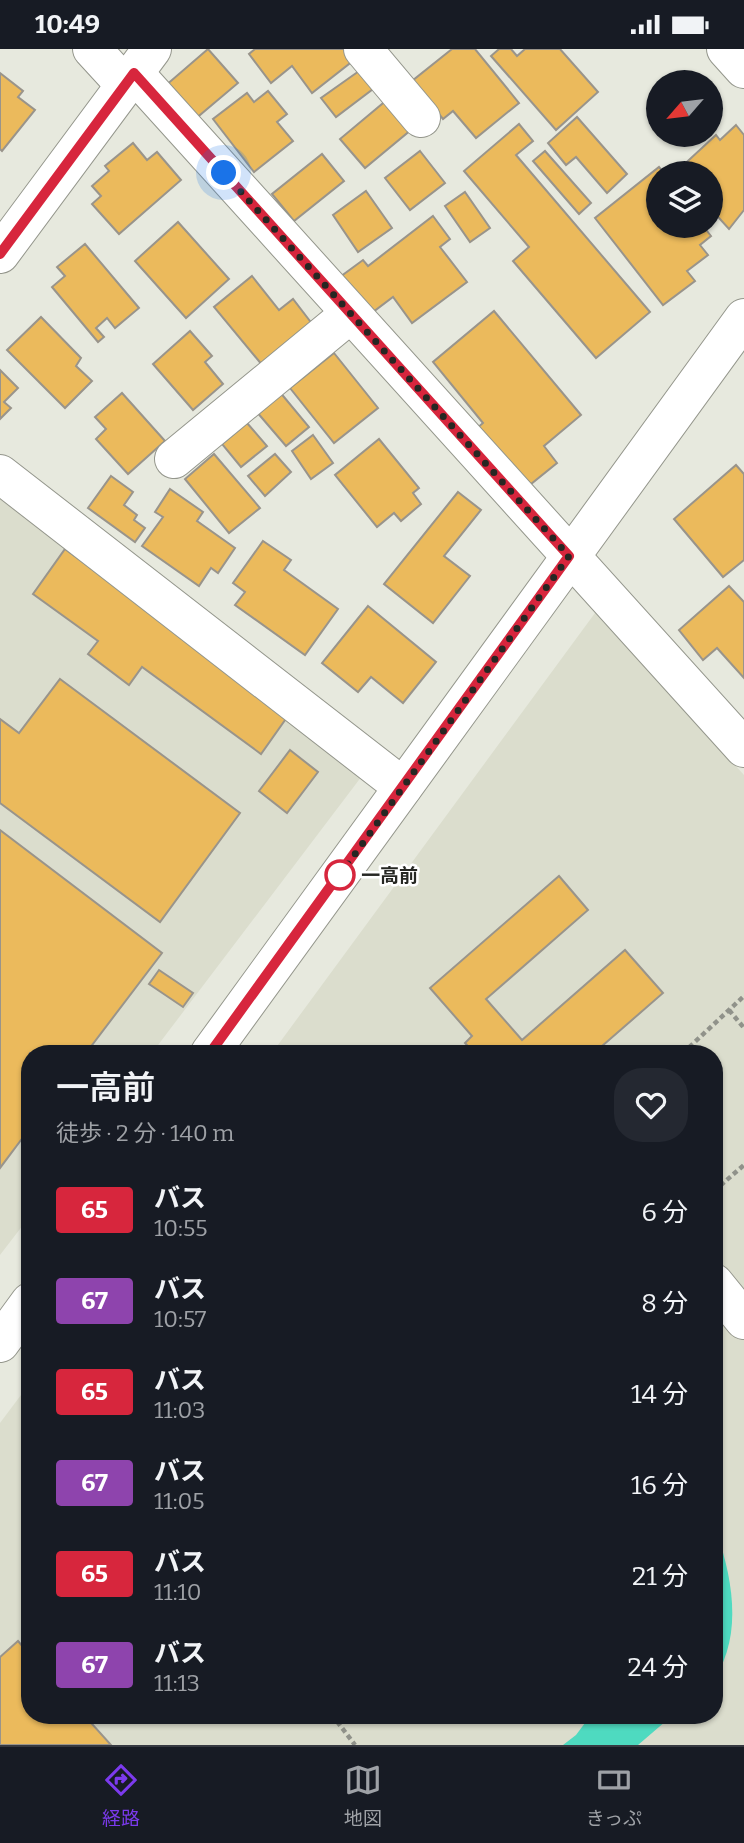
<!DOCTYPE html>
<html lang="ja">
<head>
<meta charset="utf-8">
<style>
	:root { --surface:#171b24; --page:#242831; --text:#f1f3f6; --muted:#9ea1a6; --line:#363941; --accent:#7c3aed }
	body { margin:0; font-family:Bitter,"Noto Sans JP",serif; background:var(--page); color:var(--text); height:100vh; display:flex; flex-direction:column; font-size:26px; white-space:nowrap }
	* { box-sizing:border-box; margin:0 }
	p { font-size:23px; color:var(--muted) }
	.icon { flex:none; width:38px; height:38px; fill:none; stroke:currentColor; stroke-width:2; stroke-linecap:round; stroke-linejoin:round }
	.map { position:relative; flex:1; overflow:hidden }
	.drawer { position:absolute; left:21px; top:996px; width:702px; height:679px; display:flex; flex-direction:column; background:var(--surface); border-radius:28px; box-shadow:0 2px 5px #0004 }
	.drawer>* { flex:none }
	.badge { padding:0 14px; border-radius:5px; font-size:24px; line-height:46px }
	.needle { width:46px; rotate:242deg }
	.controls { position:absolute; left:646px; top:21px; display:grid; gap:14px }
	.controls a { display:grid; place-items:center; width:77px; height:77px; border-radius:50%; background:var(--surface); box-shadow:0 2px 5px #0004; font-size:35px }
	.you { position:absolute; width:35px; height:35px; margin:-18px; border:5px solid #fff; border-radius:50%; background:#1a73e8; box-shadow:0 0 0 10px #1a73e833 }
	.map>.badge { position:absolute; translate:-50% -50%; box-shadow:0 0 0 4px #fff }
	.round { display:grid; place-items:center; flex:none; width:74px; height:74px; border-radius:28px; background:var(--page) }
	.headline { display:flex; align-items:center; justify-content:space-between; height:119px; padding:0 35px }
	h1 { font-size:33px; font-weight:600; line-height:52px }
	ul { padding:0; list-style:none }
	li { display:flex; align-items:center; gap:21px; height:91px; padding:0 35px }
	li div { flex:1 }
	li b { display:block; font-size:26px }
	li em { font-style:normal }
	li .badge { min-width:77px; font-weight:700; text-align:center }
	.status { display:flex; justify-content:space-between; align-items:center; height:49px; padding:0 35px; background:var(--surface); direction:ltr }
	.status svg { height:19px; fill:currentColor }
	.menu { display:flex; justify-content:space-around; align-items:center; height:98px; border-top:2px solid var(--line); background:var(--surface); font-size:19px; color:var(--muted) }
	.menu a { display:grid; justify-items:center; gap:4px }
	.menu .active { color:var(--accent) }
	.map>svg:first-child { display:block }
</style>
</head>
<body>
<div class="status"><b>10:49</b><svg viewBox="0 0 49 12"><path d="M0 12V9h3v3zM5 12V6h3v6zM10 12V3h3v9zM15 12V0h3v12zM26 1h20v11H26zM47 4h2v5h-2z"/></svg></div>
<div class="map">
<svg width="744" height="1696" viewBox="0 0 744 1696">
	<rect width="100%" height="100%" fill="#e7e9de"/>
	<g fill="#dbddcd">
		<path d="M0,446L368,719L152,1004H30V1167L0,1206Z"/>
		<path d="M595,564L744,726V1696H0V1374L30,1334V1666H714V1004H272Z"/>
	</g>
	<g fill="#4edac0">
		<path d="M714,1476C732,1525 744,1585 714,1630Z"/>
		<path d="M591,1666H673L638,1696H563L576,1686Z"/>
	</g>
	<g fill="#ebba5c" stroke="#99948b" stroke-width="2">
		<path d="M208,0L238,34L194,71L165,37Z"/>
		<path d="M255,0H345L354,11L312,44L292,17L271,34L249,5Z"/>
		<path d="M452,0H475L519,54L476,89L453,62L443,70L412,32Z"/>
		<path d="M499,0H511L517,7L525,0H560L598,43L556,81L491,7Z"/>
		<path d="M359,22L373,40L336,68L321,49Z"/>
		<path d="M0,24L23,42L18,48L35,61L2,102L0,100Z"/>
		<path d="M268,42L287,65L277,73L293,92L254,123L213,70L247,44L254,53Z"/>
		<path d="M388,50L412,80L365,119L340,90Z"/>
		<path d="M577,68L627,125L607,144L576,108L566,116L548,94Z"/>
		<path d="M519,75L533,92L516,106L650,263L596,309L513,212L529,198L464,122Z"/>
		<path d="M736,76L744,86V161L729,180L710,159V124H679L677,122L716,86L720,91Z"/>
		<path d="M133,94L147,111L157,103L181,131L119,185L92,155L101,147L92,137L109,122L105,117Z"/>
		<path d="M420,102L445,134L410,161L385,129Z"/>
		<path d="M545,102L591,154L579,165L533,112Z"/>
		<path d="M322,105L344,132L294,172L272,145Z"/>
		<path d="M659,118L664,124H658V144L647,152L658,167V177H666L668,179L671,177H703L711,187L700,196L708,206L687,222L695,232L663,256L595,169Z"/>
		<path d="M366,142L392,179L358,203L333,166Z"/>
		<path d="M465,143L490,179L470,193L445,157Z"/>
		<path d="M433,167L450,190L440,198L467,233L412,274L393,248L369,266L340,228L363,211L368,217Z"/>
		<path d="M178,173L229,230L186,269L135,212Z"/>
		<path d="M85,195L139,259L115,279L107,269L96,279L104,288L98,293L52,238L65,227L57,218Z"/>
		<path d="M252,227L279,261L293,250L313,276L263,317L214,258Z"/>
		<path d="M494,262L581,366L544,397L557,414L526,439L476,380L483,374L433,313Z"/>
		<path d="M41,268L81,309L76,317L92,332L65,359L7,301Z"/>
		<path d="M190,282L212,307L205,313L223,335L193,361L153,315Z"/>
		<path d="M334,304L378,359L334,394L290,339Z"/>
		<path d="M0,321L18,339L4,353L11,359L0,370Z"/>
		<path d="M279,342L309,378L286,397L256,362Z"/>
		<path d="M122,344L165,392L128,425L96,390L106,380L95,368Z"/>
		<path d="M247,374L267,397L241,418L222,395Z"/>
		<path d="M313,386L333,414L311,430L292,402Z"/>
		<path d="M379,390L419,439L413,444L421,455L401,472L394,464L377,478L335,426Z"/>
		<path d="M214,405L260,459L229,484L185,430Z"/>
		<path d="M275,405L291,423L265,447L248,427Z"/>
		<path d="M736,416L744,425V511L723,528L674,470Z"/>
		<path d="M111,427L133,443L124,456L137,466L134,471L145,479L135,493L88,459Z"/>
		<path d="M170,440L203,463L197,472L235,499L218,524L211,519L199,537L142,497L163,468L155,463Z"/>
		<path d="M458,443L481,461L444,507L470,527L433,574L384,535Z"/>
		<path d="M263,492L291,511L284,521L338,560L305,606L235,556L245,543L233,534Z"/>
		<path d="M65,500L290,664L261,705L142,618L129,636L88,605L98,592L33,545Z"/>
		<path d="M729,537L744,553V629L717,599L703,611L679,581Z"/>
		<path d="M368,557L436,613L403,654L371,628L358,643L322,614Z"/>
		<path d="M60,630L240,764L160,873L0,754V670L19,684Z"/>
		<path d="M290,701L318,723L287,764L259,742Z"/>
		<path d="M0,781L162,904L86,1004H30V1079L0,1119Z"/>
		<path d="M559,827L588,861L486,950L522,991L625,901L663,944L594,1004H474L465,994L472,987L430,939Z"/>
		<path d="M159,921L193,944L183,958L149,935Z"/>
		<path d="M18,1592L30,1606V1666H84L111,1696H0V1608Z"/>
	</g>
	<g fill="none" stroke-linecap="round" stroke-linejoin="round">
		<g stroke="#94968c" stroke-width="40">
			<g id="minor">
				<path d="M92,0L125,36"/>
				<path d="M363,0L421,69"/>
				<path d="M726,0L744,20"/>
				<path d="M134,24L744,699"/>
				<path d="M0,205L152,0"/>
				<path d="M174,410L350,265"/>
				<path d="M0,425L403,738"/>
				<path d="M210,1004L744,269"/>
				<path d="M714,1234L744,1271"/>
				<path d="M0,1294L30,1253"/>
			</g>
		</g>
		<g stroke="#90928a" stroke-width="4.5" stroke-dasharray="5 3.5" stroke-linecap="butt">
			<path d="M729,961L744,979"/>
			<path d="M683,1004L744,947"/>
			<path d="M714,1142L744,1116"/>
			<path d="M332,1666L355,1696"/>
		</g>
		<use href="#minor" stroke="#fff" stroke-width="38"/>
	</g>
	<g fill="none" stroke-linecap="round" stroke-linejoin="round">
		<g stroke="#fff" stroke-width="16">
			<path id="line" d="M0,205L134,24L569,507L210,1004"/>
		</g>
		<use href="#line" stroke="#d7263d" stroke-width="10"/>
		<path stroke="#262723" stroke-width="7" stroke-dasharray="0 12.6" d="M224,124L569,507L340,826"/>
	</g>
	<circle fill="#fff" stroke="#d7263d" stroke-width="3.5" cx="340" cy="826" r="14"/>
	<g text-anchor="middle" stroke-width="5" stroke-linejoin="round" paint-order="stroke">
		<g font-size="19" font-weight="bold" fill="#262723" stroke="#fff" text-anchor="start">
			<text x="361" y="833">一高前</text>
		</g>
	</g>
</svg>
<div class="controls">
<a><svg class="needle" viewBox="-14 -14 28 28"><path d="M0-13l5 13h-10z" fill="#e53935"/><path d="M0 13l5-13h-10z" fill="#9ea1a6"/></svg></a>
<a><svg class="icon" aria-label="layers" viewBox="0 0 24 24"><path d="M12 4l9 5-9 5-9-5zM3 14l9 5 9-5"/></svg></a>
</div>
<div class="you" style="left:224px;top:124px"></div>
<section class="drawer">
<div class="headline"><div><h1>一高前</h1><p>徒歩 · 2 分 · 140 m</p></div><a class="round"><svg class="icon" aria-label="heart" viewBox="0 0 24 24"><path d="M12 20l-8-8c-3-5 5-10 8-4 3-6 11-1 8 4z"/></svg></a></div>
<ul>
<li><span class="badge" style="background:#d7263d;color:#fff">65</span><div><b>バス</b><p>10:55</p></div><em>6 分</em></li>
<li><span class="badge" style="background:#8e44ad;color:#fff">67</span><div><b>バス</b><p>10:57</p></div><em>8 分</em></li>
<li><span class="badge" style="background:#d7263d;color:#fff">65</span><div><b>バス</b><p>11:03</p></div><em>14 分</em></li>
<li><span class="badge" style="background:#8e44ad;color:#fff">67</span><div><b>バス</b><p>11:05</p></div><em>16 分</em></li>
<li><span class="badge" style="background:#d7263d;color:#fff">65</span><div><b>バス</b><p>11:10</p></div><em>21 分</em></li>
<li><span class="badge" style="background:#8e44ad;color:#fff">67</span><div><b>バス</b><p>11:13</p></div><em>24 分</em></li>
</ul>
</section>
</div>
<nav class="menu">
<a class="active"><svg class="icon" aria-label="directions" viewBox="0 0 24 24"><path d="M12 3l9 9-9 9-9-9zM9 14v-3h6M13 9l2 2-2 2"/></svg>経路</a>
<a><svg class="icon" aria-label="map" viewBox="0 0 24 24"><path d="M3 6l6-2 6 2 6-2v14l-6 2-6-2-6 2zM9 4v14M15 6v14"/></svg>地図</a>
<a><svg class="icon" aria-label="tickets" viewBox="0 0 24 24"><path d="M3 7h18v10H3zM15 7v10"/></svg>きっぷ</a>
</nav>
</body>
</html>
